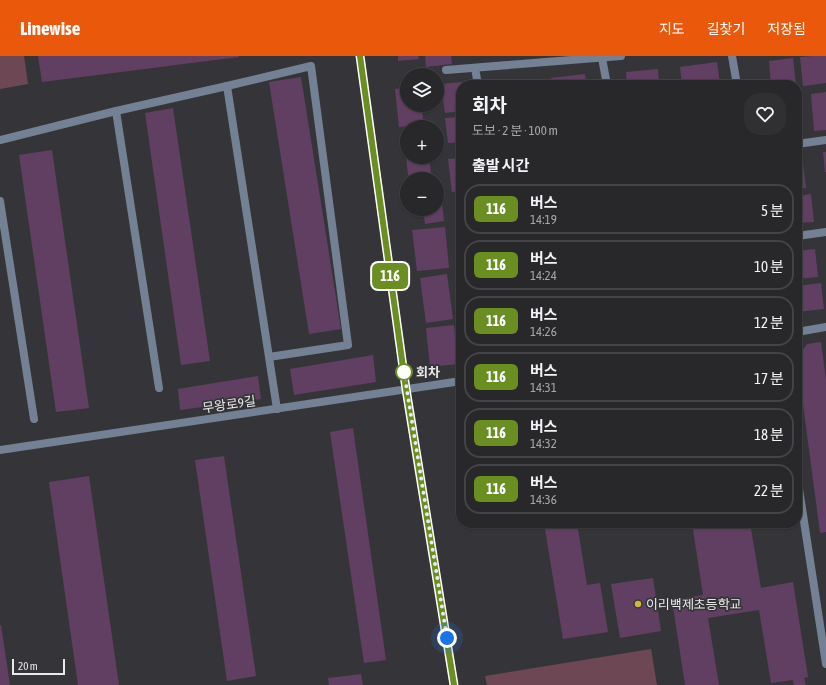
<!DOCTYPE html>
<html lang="ko">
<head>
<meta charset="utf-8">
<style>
	:root { --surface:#28282b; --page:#303033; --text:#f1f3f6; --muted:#a5a6a9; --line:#444447; --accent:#ea580c }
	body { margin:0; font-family:"Asap Condensed","Noto Sans KR",sans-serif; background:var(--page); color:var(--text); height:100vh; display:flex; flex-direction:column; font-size:15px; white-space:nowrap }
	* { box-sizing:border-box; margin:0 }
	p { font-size:13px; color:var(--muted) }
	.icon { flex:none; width:22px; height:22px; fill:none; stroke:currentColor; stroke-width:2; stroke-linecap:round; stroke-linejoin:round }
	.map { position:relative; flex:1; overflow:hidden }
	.sheet { position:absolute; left:456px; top:24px; width:346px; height:448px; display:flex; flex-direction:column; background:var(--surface); border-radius:16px; box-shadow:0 1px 3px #0004,0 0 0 1px var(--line) }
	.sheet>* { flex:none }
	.badge { padding:0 8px; border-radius:6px; font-size:14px; line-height:26px }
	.controls { position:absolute; left:400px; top:12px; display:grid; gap:8px }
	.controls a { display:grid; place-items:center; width:44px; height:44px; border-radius:50%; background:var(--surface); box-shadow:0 1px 3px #0004,0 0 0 1px var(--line); font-size:20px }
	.scale { position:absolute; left:12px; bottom:10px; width:53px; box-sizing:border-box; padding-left:4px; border:2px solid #e9e9eb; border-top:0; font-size:11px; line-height:14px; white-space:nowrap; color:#e9e9eb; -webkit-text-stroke:3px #353539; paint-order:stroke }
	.you { position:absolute; width:20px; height:20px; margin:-10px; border:3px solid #fff; border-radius:50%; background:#1a73e8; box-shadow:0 0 0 6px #1a73e833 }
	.map>.badge { position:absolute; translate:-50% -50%; box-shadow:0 0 0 2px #fff }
	h2 { padding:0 16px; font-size:15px; line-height:36px }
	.round { display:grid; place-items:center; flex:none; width:42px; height:42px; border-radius:16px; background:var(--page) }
	.summary { display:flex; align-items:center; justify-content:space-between; height:68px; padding:0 16px }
	h1 { font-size:19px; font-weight:700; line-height:30px }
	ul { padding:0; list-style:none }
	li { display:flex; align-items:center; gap:12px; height:50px; margin:0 8px 6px; padding:0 8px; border:2px solid var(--line); border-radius:16px }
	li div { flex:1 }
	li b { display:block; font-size:15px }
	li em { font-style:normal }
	li .badge { min-width:44px; font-weight:700; text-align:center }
	header { display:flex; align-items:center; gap:24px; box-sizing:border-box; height:56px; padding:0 20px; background:var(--accent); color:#fff }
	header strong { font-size:19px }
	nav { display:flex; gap:22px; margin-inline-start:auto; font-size:14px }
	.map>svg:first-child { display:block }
</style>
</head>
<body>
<header>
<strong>Linewise</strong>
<nav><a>지도</a><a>길찾기</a><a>저장됨</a></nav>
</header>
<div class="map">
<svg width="826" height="629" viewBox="0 0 826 629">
	<rect width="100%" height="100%" fill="#353539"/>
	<g fill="#6e4754">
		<path d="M0,0H24L28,28L0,33Z"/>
		<path d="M651,593L657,629H487L485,620Z"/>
	</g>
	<g fill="#613f62">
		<path d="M38,0H239V1L42,26Z"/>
		<path d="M398,0H418L419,3L398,5Z"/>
		<path d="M425,0H451L452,8L426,11Z"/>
		<path d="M812,0H826V27L803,30L800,1Z"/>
		<path d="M793,2L796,29H771L769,5Z"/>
		<path d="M717,6L720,28L682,29L680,11Z"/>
		<path d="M658,13L659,29H627L626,16Z"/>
		<path d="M585,18L586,29H552L551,22Z"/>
		<path d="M301,21L341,273L309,278L269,26Z"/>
		<path d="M528,23L529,29H495V27Z"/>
		<path d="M472,25V29H461V55L445,57L441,28Z"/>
		<path d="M407,32V49H421L424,69L399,71L395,33Z"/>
		<path d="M826,36V74L814,75L811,38Z"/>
		<path d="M173,52L210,305L181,309L145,57Z"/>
		<path d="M461,61V86L448,87L445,62Z"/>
		<path d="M404,82H407V101H429L431,117L408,119Z"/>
		<path d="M52,94L89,352L56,356L19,99Z"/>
		<path d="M823,96H826V116H825Z"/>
		<path d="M802,99L806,132L797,133V100Z"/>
		<path d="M461,102V135L452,136L448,103Z"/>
		<path d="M441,136L444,165L425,168L423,153H437V137Z"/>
		<path d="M811,138L814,166L797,167V140Z"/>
		<path d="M445,171L449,212L417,215L412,174Z"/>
		<path d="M815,193L818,221L797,223V195Z"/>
		<path d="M447,218L453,263L426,267L420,222Z"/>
		<path d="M821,227L824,253L797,256V230Z"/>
		<path d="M454,269L458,308L430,311L426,272Z"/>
		<path d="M821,286L826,324V476L820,477L797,302L807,288Z"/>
		<path d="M373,299L376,326L294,339L290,313Z"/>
		<path d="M258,320L261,343L180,354L178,333Z"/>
		<path d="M353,372L386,604L364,607L330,376Z"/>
		<path d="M224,400L256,620L227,625L195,404Z"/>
		<path d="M89,420L119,629H78L49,426Z"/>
		<path d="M544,467H577L587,529L600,527L608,576L563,583Z"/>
		<path d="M692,467H750L761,532L793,526L808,621L804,622L806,629H794L793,624L771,627L759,554L708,562L719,629H685L672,544L703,539Z"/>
		<path d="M653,522L661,575L620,582L611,528Z"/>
		<path d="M0,569H1L10,629H0Z"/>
		<path d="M361,618L363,629H329L328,622Z"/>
	</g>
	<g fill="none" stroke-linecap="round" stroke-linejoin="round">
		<g stroke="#748194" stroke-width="8">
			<path d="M360,0L406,333L454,629"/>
			<path d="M732,0L737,29"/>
			<path d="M602,2L607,29"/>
			<path d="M475,12L478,29"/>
			<path d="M446,14L621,0"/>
			<path d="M116,55L159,332"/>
			<path d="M0,84L116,55L227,30"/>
			<path d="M797,88L826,84"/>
			<path d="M0,145L34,363"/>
			<path d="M797,180L826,176"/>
			<path d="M797,276L826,271"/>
			<path d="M269,301L348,289L311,10L227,30L277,353"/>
			<path d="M0,394L461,325"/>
			<path d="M797,420L826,608"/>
		</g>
	</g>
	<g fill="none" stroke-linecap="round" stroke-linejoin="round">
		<g stroke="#fff" stroke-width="9">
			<path id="line" d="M360,0L406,333L454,629"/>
		</g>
		<use href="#line" stroke="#6b8e23" stroke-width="6"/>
		<path stroke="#e9e9eb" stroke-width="4" stroke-dasharray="0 7.2" d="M404,316L447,582"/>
	</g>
	<circle fill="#fff" stroke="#6b8e23" stroke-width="2" cx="404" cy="316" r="8"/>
	<circle fill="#ceb837" stroke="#353539" stroke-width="1.5" cx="638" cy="548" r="4"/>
	<g text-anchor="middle" stroke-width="3.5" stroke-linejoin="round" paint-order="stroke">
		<g font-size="13" font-weight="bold" fill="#e9e9eb" stroke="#353539" text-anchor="start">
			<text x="416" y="321">회차</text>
		</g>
		<g font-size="13" fill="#e9e9eb" stroke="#353539">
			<text transform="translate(229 348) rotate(-8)" y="5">무왕로9길</text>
		</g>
		<g font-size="13" fill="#e9e9eb" stroke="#353539" text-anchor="start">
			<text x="646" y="553">이리백제초등학교</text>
		</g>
	</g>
</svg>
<div class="controls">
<a><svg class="icon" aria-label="layers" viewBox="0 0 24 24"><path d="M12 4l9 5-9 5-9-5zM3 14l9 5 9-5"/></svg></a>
<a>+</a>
<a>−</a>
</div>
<div class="scale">20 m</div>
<div class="you" style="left:447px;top:582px"></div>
<b class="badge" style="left:390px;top:220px;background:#6b8e23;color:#fff">116</b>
<section class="sheet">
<div class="summary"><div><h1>회차</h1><p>도보 · 2 분 · 100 m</p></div><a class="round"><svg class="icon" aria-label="heart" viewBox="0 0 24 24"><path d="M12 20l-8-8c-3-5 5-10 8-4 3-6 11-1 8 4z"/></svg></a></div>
<h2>출발 시간</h2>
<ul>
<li><span class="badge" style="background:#6b8e23;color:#fff">116</span><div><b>버스</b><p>14:19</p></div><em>5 분</em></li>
<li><span class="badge" style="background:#6b8e23;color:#fff">116</span><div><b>버스</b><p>14:24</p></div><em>10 분</em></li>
<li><span class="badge" style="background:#6b8e23;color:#fff">116</span><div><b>버스</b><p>14:26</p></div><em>12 분</em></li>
<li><span class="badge" style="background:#6b8e23;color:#fff">116</span><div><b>버스</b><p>14:31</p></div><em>17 분</em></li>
<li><span class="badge" style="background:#6b8e23;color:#fff">116</span><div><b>버스</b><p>14:32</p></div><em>18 분</em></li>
<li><span class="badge" style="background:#6b8e23;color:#fff">116</span><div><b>버스</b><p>14:36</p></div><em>22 분</em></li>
</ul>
</section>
</div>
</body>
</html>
